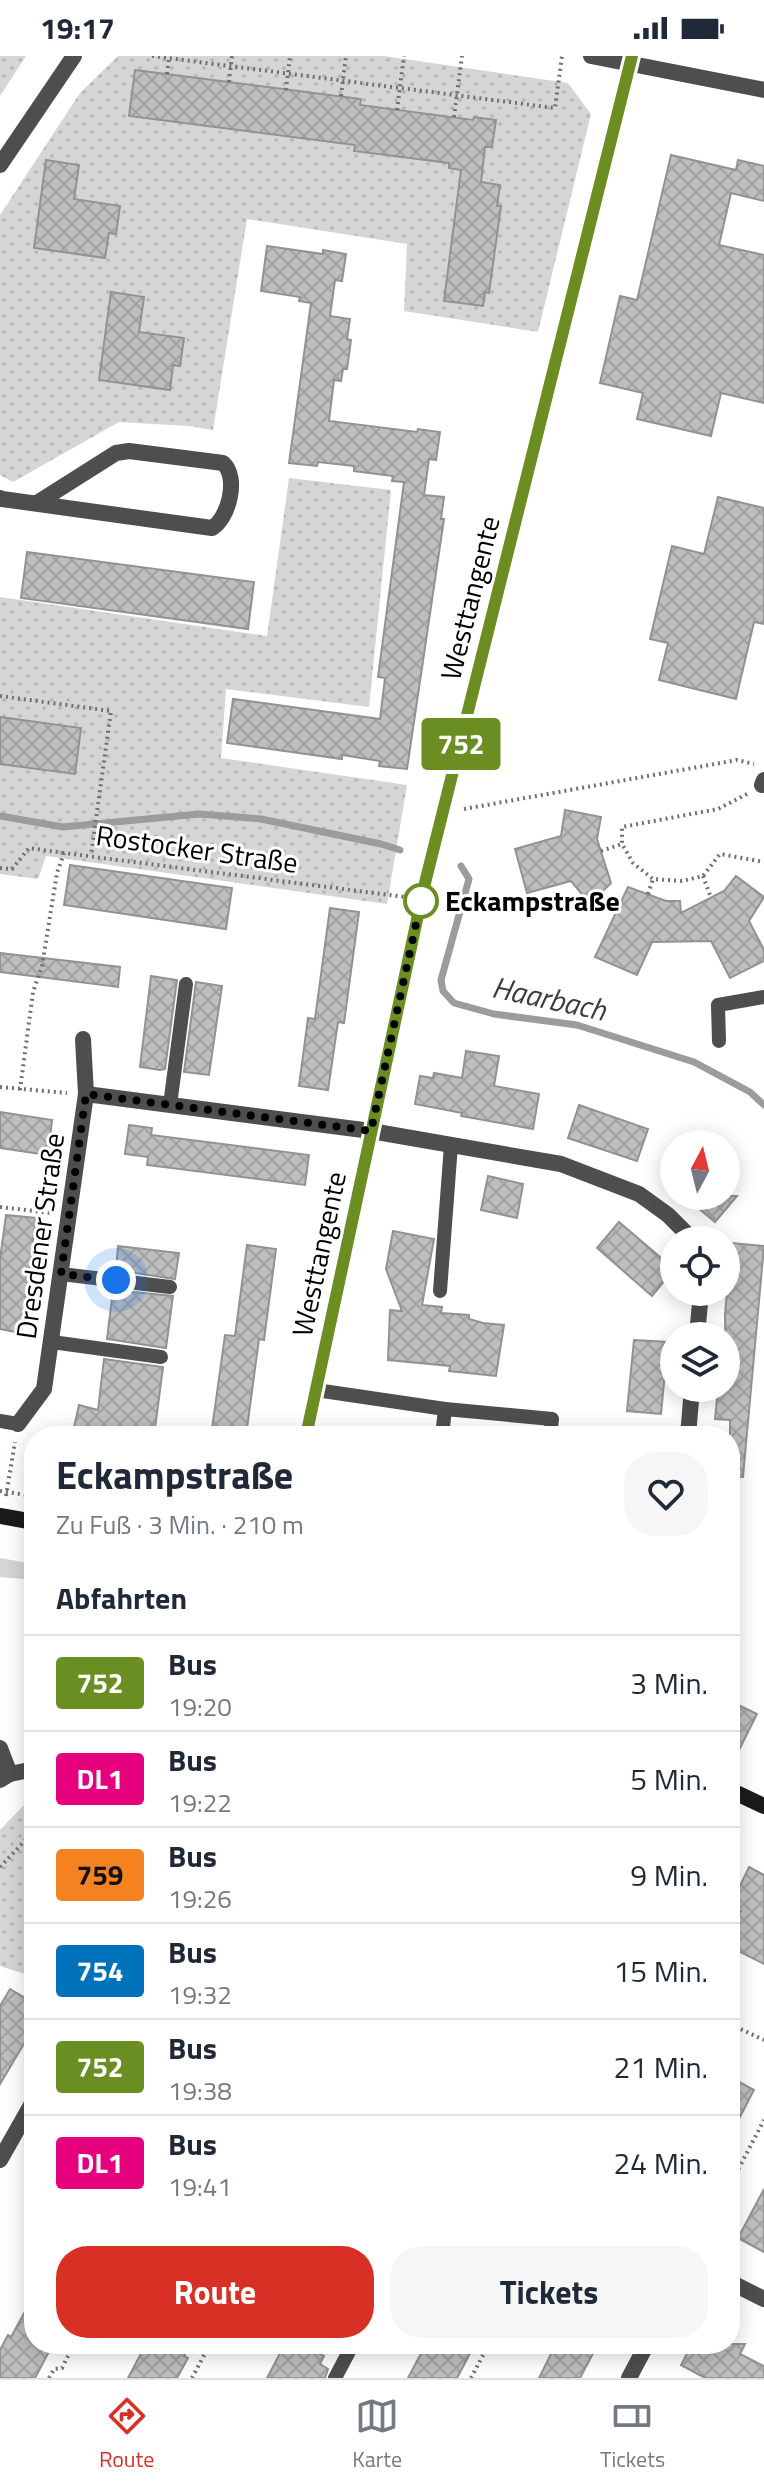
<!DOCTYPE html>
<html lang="de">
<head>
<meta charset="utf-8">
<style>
	:root { --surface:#fff; --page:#f6f6f7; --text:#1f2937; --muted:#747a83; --line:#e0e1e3; --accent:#d93025 }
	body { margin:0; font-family:"Titillium Web",sans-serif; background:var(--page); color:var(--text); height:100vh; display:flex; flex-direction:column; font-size:30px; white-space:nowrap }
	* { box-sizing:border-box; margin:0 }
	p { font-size:26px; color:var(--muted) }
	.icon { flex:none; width:44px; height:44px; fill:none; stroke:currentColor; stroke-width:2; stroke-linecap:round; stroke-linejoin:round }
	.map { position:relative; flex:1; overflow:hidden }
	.drawer { position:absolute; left:24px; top:1370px; width:716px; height:928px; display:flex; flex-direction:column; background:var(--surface); border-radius:32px; box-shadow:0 4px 20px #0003 }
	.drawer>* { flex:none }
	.badge { padding:0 16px; border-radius:6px; font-size:28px; line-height:52px }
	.needle { width:52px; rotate:7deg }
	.fabs { position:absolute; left:660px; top:1074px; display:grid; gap:16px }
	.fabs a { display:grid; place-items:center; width:80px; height:80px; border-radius:50%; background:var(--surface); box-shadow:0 4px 20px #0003; font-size:40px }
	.you { position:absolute; width:40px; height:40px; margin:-20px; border:6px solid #fff; border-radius:50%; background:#1a73e8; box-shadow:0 0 0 12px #1a73e833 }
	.map>.badge { position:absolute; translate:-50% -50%; box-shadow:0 0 0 4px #fff }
	h2 { padding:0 32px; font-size:30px; line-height:72px }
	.round { display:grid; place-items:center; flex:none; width:84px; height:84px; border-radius:32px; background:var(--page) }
	.overview { display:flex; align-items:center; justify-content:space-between; height:136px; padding:0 32px }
	h1 { font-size:38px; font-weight:700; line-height:60px }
	.button { display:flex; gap:16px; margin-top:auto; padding:16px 32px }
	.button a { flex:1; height:92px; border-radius:32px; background:var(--accent); color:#fff; font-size:32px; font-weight:700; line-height:92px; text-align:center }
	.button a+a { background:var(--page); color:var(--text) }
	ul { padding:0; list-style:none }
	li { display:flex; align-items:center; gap:24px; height:96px; padding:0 32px; border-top:2px solid var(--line) }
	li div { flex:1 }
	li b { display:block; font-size:30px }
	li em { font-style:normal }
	li .badge { min-width:88px; font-weight:700; text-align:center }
	.status { display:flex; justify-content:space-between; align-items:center; height:56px; padding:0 40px; background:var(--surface); direction:ltr }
	.status svg { height:22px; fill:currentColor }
	.dock { display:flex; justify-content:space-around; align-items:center; height:112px; border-top:2px solid var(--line); background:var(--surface); font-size:22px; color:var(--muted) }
	.dock a { display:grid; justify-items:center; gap:4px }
	.dock .on { color:var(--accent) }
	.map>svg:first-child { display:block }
</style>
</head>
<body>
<div class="status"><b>19:17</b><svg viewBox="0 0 49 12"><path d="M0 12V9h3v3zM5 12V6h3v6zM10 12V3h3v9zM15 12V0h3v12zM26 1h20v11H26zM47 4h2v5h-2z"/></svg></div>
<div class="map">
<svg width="764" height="2322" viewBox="0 0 764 2322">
	<defs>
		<pattern id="grass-dots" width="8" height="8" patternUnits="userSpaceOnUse" patternTransform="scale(2)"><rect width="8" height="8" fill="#d5d5d5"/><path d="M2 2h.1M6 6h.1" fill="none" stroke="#b5b5b5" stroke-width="1.8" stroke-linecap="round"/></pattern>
		<pattern id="forest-firs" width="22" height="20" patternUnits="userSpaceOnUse" patternTransform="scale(2)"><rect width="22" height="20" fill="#d5d5d5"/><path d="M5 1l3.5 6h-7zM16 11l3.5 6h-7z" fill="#b5b5b5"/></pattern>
		<pattern id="building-cross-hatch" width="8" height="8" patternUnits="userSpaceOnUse" patternTransform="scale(2)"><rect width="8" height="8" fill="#bebebe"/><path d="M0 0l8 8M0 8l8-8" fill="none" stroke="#a2a2a2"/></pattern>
	</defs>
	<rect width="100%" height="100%" fill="#fff"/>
	<g fill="url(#grass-dots)">
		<path d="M0,0H26L0,40Z"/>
		<path d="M118,0H384L568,27L591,58L538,276L404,255L407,188L247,163L213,374L188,370L119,366L13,426L0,419V159L80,37Z"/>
		<path d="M289,422L391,434L369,651L226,633L221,702L407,729L387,848L46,800L38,823L0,818V541L267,580Z"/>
		<path d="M34,1745V1921L0,1910V1774L25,1748Z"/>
	</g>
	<path fill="url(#forest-firs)" d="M0,1502L34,1508V1524L0,1521Z"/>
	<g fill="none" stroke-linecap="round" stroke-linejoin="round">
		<g stroke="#9c9c9c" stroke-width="7">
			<path d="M0,760L63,771L199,758L261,763L381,788L400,794"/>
			<path d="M461,810L469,823L441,924L443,935L454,947L494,958L577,969L694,1006L750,1036L764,1049"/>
		</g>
	</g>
	<g fill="url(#building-cross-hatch)" stroke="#929292" stroke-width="2">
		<path d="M135,14L361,43L360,49L473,64L474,61L496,64L492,91H485L481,126L500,129L497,150H501L489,237L485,236L483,250L444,245L461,114L449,112V107L354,95L355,89L129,60Z"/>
		<path d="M671,99L736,114L738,104L764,110V145L731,137L719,189L764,199V347L721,337L711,380L637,363L643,337L600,327L620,240L637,244Z"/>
		<path d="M46,104L79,109L74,143L120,150L116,178L109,177L105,202L34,192Z"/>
		<path d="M267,190L323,198V194L346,198L342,225L335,224L330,260L350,263L347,283L351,284L347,313H343L341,325L334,324L329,365L417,376L418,373L440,376L436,404L429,403L424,439L444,441L441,463H444L407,713L379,710L380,705L342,699V703L227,687L233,643L380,663L385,622L378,621L404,426L392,425L393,420L354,415V410L318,406L317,410L289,407L311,247L299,245L300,241L261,235Z"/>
		<path d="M111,236L144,241L139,276L184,282L180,310L173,309L170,334L99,324Z"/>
		<path d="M718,441L764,452V568L754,566L736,643L659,624L668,587L650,583L672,490L704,498Z"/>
		<path d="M27,496L254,526L248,573L21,542Z"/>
		<path d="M0,661L81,672L75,718L0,708Z"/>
		<path d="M565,754L601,761L597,783L611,827L590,848L571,825L527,837L515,793L561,780Z"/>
		<path d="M70,809L232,832L226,873L64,849Z"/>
		<path d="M736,820L764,841L749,865L764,894V905L730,922L711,885L652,886L637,919L595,901L628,831L666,845H680L681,857L724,835Z"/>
		<path d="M330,852L359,856L344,967L338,966L328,1034L299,1030L308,962L315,963Z"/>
		<path d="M0,897L120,911L118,931L0,916Z"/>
		<path d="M151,920L177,924L165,1013L160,1014L140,1011Z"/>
		<path d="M196,926L222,930L209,1019L184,1016Z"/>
		<path d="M466,995L499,1000L494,1030L539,1038L533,1073L461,1060L462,1057L415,1048L420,1020L433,1022L434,1017L462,1022Z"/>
		<path d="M579,1049L648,1073L637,1105L568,1082Z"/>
		<path d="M0,1056L52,1064L48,1099L0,1092Z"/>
		<path d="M129,1069L152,1072L151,1079L309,1099L305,1129L147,1109L148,1101L125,1098Z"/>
		<path d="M488,1120L523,1128L517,1162L481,1154Z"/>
		<path d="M684,1140H737L715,1166Z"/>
		<path d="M6,1159L36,1162L21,1277L0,1273V1203Z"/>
		<path d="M619,1166L674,1213L652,1240L597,1192Z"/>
		<path d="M393,1175L434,1183L422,1249L442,1251L441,1257L469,1259V1263L483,1267L504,1269L496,1320L449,1315L450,1310L388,1304L390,1254L402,1255L386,1213Z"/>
		<path d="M731,1187L764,1190L743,1421L730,1420V1364L715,1363L718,1332H726L725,1259Z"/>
		<path d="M247,1189L276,1193L264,1284L259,1283L246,1380H211L225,1279L235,1280Z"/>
		<path d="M118,1190L179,1197L175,1223L116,1214Z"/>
		<path d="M113,1234L173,1240L166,1292L107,1283Z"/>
		<path d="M634,1284L668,1286L661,1358L627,1355Z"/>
		<path d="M104,1303L163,1311L154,1380H72L79,1349L98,1354Z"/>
		<path d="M730,1645L757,1658L730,1712Z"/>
		<path d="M749,1811L764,1819V1908L730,1891V1877L741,1855L730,1850Z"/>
		<path d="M10,1933L34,1947V1971L0,2028V1950Z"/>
		<path d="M730,2021L754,2034L730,2080Z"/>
		<path d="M764,2133V2196L738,2182Z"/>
		<path d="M34,2239V2288H53L35,2322H0V2294L8,2279L11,2281Z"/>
		<path d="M146,2288H190L184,2300L188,2302L177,2322H128Z"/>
		<path d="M285,2288H300L324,2300L320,2308L328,2313L325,2322H267Z"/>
		<path d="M426,2288H475L457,2322H408Z"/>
		<path d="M556,2288H598L580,2322H539Z"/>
		<path d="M692,2288H745L740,2298L764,2310V2322H705L681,2309Z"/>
	</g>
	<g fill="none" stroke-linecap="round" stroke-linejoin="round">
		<g stroke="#707070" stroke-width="4" stroke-dasharray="2 4" stroke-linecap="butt">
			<path d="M152,0L555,52L562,0"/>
			<path d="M167,18L169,2"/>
			<path d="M229,26L232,0"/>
			<path d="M286,34L290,0"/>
			<path d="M341,40L346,0"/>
			<path d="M397,54L404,0"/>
			<path d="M454,61L462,0"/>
			<path d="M0,640L111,655L91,799"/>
			<path d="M747,738L718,753L622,771V788L633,807L653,823L682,825L703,820L720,798L764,806"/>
			<path d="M464,753L737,704L754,708"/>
			<path d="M601,795L622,788"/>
			<path d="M0,812L12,813L29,792L64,797"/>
			<path d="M703,820L711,842"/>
			<path d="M648,838L653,823"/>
			<path d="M0,1031L67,1037"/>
			<path d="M20,1034L33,936L42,910L57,817L64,797L405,841"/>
			<path d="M0,1151L51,1157"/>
			<path d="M0,1435L34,1440"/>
			<path d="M6,1440L15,1386"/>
			<path d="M0,1811L34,1775"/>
			<path d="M730,1968L764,1984"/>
			<path d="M730,2129L764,2064"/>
			<path d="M49,2322L54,2313L62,2312L74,2288"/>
			<path d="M192,2322L210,2288"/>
			<path d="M471,2322L489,2288"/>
		</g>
		<g stroke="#4e4e4e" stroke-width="14">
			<path d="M719,985L718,949L764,941"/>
			<path d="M170,1049L186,928"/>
			<path d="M61,1218L170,1231"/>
			<path d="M440,1235L451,1089"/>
			<path d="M52,1286L161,1301"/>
			<path d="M316,1334L445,1353L552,1363L550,1380"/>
			<path d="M0,1365L18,1368"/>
			<path d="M442,1380L445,1353"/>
			<path d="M335,2322L353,2288"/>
		</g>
		<g stroke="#4e4e4e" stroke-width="16">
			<path d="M591,0L764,34"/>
			<path d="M0,109L74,0"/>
			<path d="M0,442L2,443L212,472C229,462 239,421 223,407L129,395L116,397L37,447"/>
			<path d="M762,729L764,724"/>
			<path d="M83,983L86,1038"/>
			<path d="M697,1280L701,1236"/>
			<path d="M18,1368L44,1333L86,1038L371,1075L561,1108L639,1138L668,1159L693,1184"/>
			<path d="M688,1380L692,1332"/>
			<path d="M0,1692L10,1718"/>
			<path d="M0,1724L10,1718L34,1713"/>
			<path d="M0,2104L34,2044"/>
			<path d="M730,2226L764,2243"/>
			<path d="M629,2322L647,2288"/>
		</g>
		<path stroke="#4e4e4e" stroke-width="16" d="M306,1380L424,831L632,0"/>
		<g stroke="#1b1b1b" stroke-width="16">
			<path d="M0,1460L34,1466"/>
			<path d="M730,1734L764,1750"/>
		</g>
	</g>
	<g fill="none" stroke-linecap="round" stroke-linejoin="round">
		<g stroke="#fff" stroke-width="18">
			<path id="line" d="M306,1380L424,831L632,0"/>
		</g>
		<use href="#line" stroke="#6b8e23" stroke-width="12"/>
		<path stroke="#000" stroke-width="8" stroke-dasharray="0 14.4" d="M116,1224L61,1218L86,1038L371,1075L421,845"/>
	</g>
	<circle fill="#fff" stroke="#6b8e23" stroke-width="4" cx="421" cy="845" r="16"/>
	<g text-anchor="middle" stroke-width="6" stroke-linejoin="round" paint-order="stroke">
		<g font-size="28" fill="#000" stroke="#fff">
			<text transform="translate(470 542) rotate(-76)" y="10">Westtangente</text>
			<text transform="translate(197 793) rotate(8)" y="10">Rostocker Straße</text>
			<text transform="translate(40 1180) rotate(-82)" y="10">Dresdener Straße</text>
			<text transform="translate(319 1198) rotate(-78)" y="10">Westtangente</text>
		</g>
		<g font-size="28" font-weight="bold" fill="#000" stroke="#fff" text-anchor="start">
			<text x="445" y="855">Eckampstraße</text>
		</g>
		<g font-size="30" font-style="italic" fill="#3d3d3d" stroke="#fff">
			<text transform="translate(549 943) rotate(12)" y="10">Haarbach</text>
		</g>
	</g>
</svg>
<div class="fabs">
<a><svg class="needle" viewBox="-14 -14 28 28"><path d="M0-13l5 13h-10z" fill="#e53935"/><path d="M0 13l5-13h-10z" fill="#747a83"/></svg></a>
<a><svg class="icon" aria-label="locate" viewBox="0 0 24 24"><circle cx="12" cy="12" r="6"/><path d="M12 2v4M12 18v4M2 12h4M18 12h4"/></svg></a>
<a><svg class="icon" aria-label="layers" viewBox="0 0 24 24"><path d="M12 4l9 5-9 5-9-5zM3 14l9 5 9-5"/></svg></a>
</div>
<div class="you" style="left:116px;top:1224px"></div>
<b class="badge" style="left:461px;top:688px;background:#6b8e23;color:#fff">752</b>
<section class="drawer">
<div class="overview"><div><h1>Eckampstraße</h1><p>Zu Fuß · 3 Min. · 210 m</p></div><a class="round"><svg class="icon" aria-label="heart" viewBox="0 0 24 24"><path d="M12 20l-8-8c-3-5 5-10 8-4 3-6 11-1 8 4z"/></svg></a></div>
<h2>Abfahrten</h2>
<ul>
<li><span class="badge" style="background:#6b8e23;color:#fff">752</span><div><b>Bus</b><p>19:20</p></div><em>3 Min.</em></li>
<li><span class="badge" style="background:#e6007e;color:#fff">DL1</span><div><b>Bus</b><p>19:22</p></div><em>5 Min.</em></li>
<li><span class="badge" style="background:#f58220;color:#111">759</span><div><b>Bus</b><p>19:26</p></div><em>9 Min.</em></li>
<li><span class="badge" style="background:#0072bc;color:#fff">754</span><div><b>Bus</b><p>19:32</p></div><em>15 Min.</em></li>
<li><span class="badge" style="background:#6b8e23;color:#fff">752</span><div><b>Bus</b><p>19:38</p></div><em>21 Min.</em></li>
<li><span class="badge" style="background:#e6007e;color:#fff">DL1</span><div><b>Bus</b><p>19:41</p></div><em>24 Min.</em></li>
</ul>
<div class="button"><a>Route</a><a>Tickets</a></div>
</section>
</div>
<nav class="dock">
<a class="on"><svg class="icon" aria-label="directions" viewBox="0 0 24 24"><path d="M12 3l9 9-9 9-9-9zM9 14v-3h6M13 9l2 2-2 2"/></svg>Route</a>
<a><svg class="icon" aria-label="map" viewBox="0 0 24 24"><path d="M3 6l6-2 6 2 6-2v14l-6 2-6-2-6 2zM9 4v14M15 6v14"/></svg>Karte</a>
<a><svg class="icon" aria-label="tickets" viewBox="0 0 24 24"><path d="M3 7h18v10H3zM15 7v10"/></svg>Tickets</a>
</nav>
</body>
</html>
